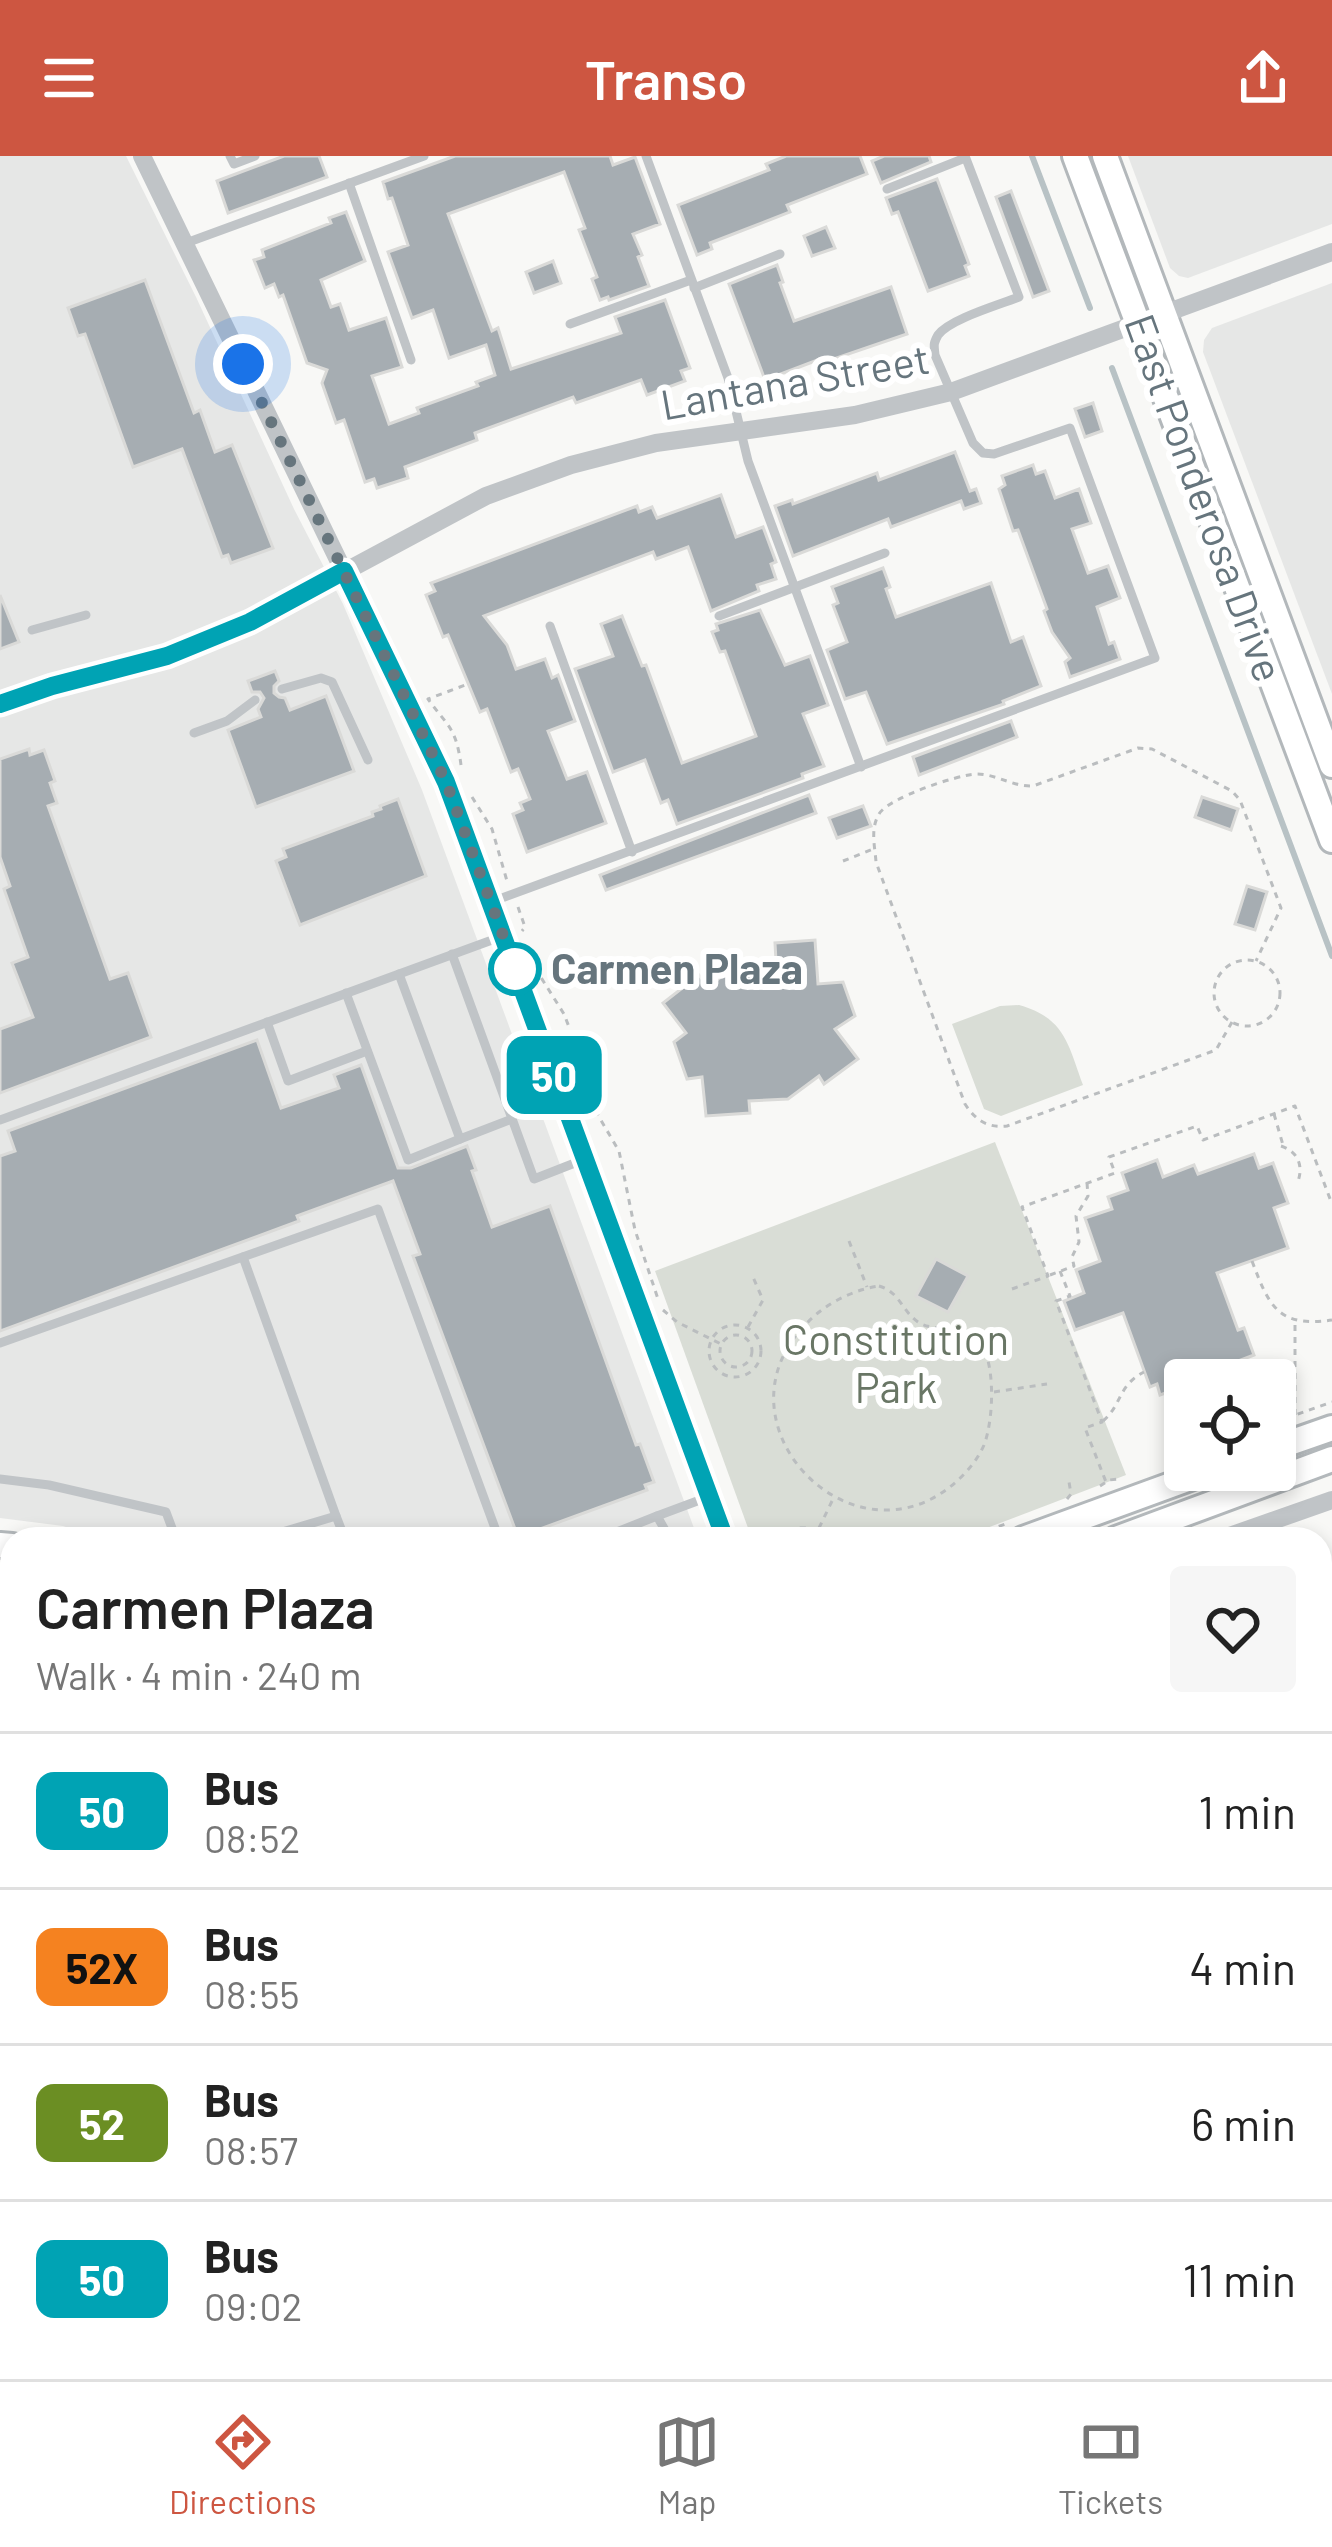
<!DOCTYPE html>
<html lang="en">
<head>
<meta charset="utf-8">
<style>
	:root { --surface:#fff; --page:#f6f6f6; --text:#222; --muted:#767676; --line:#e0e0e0; --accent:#cd5641 }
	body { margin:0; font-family:Barlow,sans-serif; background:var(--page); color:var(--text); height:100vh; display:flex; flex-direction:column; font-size:45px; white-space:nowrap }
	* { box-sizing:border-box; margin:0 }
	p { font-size:39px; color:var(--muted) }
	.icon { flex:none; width:66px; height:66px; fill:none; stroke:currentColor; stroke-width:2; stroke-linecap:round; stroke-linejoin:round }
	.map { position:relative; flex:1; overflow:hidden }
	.details { position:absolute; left:0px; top:1371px; width:1332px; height:852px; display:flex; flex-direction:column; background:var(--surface); border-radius:36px 36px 0 0; box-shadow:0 6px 18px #0003 }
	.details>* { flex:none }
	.badge { padding:0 24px; border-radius:18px; font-size:42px; line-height:78px }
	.fabs { position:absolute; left:1164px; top:1203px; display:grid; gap:24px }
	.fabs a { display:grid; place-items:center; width:132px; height:132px; border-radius:12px; background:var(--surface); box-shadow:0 6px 18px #0003; font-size:60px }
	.you { position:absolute; width:60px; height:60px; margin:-30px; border:9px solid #fff; border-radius:50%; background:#1a73e8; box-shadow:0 0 0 18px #1a73e833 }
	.map>.badge { position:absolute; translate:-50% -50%; box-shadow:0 0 0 6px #fff }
	.round { display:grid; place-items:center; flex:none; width:126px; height:126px; border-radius:12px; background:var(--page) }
	.head { display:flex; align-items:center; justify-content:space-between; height:204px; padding:0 36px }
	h1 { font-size:57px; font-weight:600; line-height:90px }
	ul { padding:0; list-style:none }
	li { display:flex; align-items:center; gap:36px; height:156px; padding:0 36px; border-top:3px solid var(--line) }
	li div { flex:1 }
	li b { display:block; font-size:45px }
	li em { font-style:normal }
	li .badge { min-width:132px; font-weight:700; text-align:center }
	header { display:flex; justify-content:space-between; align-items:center; height:156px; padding:0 36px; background:var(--accent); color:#fff; font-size:54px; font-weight:600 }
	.tabs { display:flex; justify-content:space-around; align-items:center; height:168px; border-top:3px solid var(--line); background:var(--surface); font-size:33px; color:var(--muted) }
	.tabs a { display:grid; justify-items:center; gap:6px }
	.tabs .on { color:var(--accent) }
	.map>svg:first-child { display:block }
</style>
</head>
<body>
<header><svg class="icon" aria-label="menu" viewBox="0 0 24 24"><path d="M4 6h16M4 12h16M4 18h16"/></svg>Transo<svg class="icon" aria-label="share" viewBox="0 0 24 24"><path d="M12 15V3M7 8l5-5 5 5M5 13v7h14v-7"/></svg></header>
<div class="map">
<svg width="1332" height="2223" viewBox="0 0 1332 2223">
	<rect width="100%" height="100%" fill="#f8f8f6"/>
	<g fill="#e6e7e6">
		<path d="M0,0H126L196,141L294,353L343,448L422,634L698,1383H102L63,1370L0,1362Z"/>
		<path d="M1128,0H1332V68L1188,122L1179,120L1170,112Z"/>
		<path d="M1332,127V538L1203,196L1204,184L1212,172Z"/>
	</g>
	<g fill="#d9ddd6">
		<path d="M1019,849C1065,862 1068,888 1083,929L1001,960L984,953L952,868L1000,850Z"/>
		<path d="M995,986L1126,1319L958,1383H752L655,1115Z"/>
	</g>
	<path fill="#b8c2c5" d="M1332,1759V1838L1320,1842V1764Z"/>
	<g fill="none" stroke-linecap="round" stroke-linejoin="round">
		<g stroke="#b8c2c5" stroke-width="6">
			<path d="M1032,0L1090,152"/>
			<path d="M1112,212L1332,800"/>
		</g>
	</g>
	<g fill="#a6adb2" stroke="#dadad8" stroke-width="3">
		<path d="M284,0H319L327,21L228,57L217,25Z"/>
		<path d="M455,0H610L613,9L635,1L660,68L633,78L642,99L638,101L649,130L609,144L608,141L600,144L592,123L597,121L579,74L585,72L564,16L448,58L492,175L498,172L511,213L621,177L615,161L665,144L690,212L681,215L685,225L647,239L641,224L576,247L573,241L475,277L477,284L405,311L408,322L377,332L374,323L365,326L344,264L336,267L322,227L327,214L307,207L283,139L279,141L274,128L265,132L254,104L264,101L262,94L331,67L329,62L346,56L365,105L321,124L331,151L340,148L349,174L386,162L402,211L372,220L389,268L419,257L417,252L478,230L476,226L495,219L486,189L449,202L433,154L412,162L388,96L408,89L392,42L388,43L383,26Z"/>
		<path d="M786,0H860L867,18L787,49L790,56L710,87L712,93L697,99L678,49L769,14L766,8Z"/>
		<path d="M884,0H929L931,6L881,27L872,5Z"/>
		<path d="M937,23L969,108L965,110L969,120L928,135L898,56L892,58L886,42Z"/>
		<path d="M1011,35L1049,135L1033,141L996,41Z"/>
		<path d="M826,71L835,92L812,100L804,80Z"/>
		<path d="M553,105L561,127L534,137L526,116Z"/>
		<path d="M777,109L783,126L780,127L794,165L891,131L907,178L825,206L823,202L765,224L729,128Z"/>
		<path d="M145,124L194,257L200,254L215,296L232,289L273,392L231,407L228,399L222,401L182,293L133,311L85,178L78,180L68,152Z"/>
		<path d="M1093,247L1102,275L1085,281L1075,253Z"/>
		<path d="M955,296L970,335L976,333L981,347L964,353L961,345L891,371L888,363L793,400L775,350L792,344L793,348L877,317L879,324Z"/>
		<path d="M1033,309L1036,318L1045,315L1055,342L1079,333L1091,367L1072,373L1088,417L1108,410L1120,442L1097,451L1109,488L1114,486L1120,503L1070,521L1065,506L1070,502L1052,476L1044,455L1047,453L1018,374L1013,375L999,333L1005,329L1002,320Z"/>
		<path d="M721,339L736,381L763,371L776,406L771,408L776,423L757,429L759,435L711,455L688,391L656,403L653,396L484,460L507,489L516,513L545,503L552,522L558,519L575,565L548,575L567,623L587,616L606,667L527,696L513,658L523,654L520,647L530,643L518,613L511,616L487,553L480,556L448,479L443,481L426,439L435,435L431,427L637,350L639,356L652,351L657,362Z"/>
		<path d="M883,412L890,431L886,433L896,461L991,427L1011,486L1023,481L1041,530L1003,545L1004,548L887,588L866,536L845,543L827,494L847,486L833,449L838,447L832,431Z"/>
		<path d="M0,439L19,486L0,493Z"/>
		<path d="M760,454L785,509L810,500L828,549L803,558L824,610L802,618L803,622L677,668L668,644L661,647L645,604L613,616L575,513L613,500L601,468L622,460L642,510L646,509L682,607L756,580L725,495L720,496L712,476L718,474L716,468Z"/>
		<path d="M275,515L279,525L274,530V537L279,541L285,542L290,554L326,540L354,615L256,651L228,574L261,561L258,553L264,542L260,536H252L248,525Z"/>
		<path d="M1011,565L1017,581L919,619L913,601Z"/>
		<path d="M29,593L30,599L44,594L55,625L50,627L57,647L48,650L110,823L128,817L151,881L0,937V873L33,861L12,807L28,801L4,733L10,730L0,701V603Z"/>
		<path d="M809,639L816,657L606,734L600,719Z"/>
		<path d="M1202,641L1238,653L1231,674L1195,661Z"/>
		<path d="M398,643L426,720L300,769L276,705L286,701L283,693L373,660L372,656L381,653L380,650Z"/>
		<path d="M863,650L871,670L837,682L829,662Z"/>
		<path d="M1247,730L1267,736L1255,774L1235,768Z"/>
		<path d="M815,784L818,828L843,826L855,860L835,873L858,903L824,928L819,920L788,943L749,945L750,957L706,960L702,921L687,923L674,886L686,877L663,847L699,819L708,830L737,810L776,805L775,787Z"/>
		<path d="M257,884L281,952L339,932L334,919L361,909L398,1012H411L467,990L476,1014L472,1015L492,1071L550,1050L636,1289L640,1288L654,1326L645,1329L647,1334L518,1381L413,1100L420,1098L393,1025L297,1060L299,1065L0,1175V1000L15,995L8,975Z"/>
		<path d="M1254,998L1259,1012L1273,1007L1288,1047L1274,1052L1288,1092L1217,1117L1238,1174L1244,1172L1254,1199L1201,1219L1203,1224H1185V1230L1160,1239L1157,1228L1150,1231L1123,1157L1075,1174L1064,1145L1084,1137L1076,1114L1100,1105L1085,1062L1112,1053L1108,1041L1128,1034L1122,1017L1157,1004L1163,1021L1194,1009L1198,1018Z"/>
		<path d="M936,1103L968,1120L948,1156L916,1140Z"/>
	</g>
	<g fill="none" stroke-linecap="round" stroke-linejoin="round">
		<g stroke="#b3b8bb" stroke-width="30">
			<g id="secondary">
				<path d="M1075,0L1332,684"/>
				<path d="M1105,0L1332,609"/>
				<path d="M1275,1292L1332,1272"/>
				<path d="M1023,1383L1212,1314"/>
				<path d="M1116,1383L1332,1303"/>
				<path d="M0,1389L12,1390"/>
				<path d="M0,1745L12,1737"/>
				<path d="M0,1778L12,1771"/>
				<path d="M97,2223L103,2211"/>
			</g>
		</g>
		<g stroke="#b4b7ba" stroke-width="39">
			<path id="highway" d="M0,1703L12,1701"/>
		</g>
		<g stroke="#babdbf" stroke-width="3" stroke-dasharray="6 6" stroke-linecap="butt">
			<path d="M461,609C456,571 448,571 428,543L468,528"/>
			<path d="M472,641L492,673L507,725"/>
			<path d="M843,705L873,693"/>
			<path d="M518,751L525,771L522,775"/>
			<circle cx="1247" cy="837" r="33"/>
			<path d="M535,812L564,858L576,889L592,949L619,995L635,1074L658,1143"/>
			<path d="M1232,866L1216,894L1007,970C988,972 976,965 965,948L876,706C875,691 870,673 879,658C888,642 957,619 976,618C997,618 1013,631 1033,630L1138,592L1152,593L1232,635L1240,644L1281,752L1256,805"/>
			<path d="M1274,958L1283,989"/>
			<path d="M1281,990C1299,996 1304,1011 1297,1028"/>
			<path d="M849,1085L867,1131"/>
			<path d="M1252,1105C1269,1150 1278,1172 1332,1164"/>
			<path d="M1060,1115L1070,1140L1056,1145L1102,1266L1085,1272L1106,1326"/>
			<path d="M1050,1119L1074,1110L1072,1101L1079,1086L1076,1060L1088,1040L1087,1027"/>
			<path d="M879,1130C900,1136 901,1154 918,1166C935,1177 955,1167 971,1176C998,1193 994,1264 984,1289C978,1303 968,1315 957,1325C854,1418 707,1267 807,1167C825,1148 852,1134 879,1130Z"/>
			<path d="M1012,1133L1048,1120L1022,1051L1115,1017L1109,1001L1197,970L1203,984L1295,950L1332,1048"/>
			<path d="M663,1154L677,1166L721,1188"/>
			<circle cx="735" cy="1195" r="26"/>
			<path d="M748,1171L763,1144L753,1121"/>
			<circle cx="736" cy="1195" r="16"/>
			<path d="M994,1236L1047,1228"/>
			<path d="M1295,1259V1166"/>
			<path d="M1103,1265C1122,1249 1118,1229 1144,1216"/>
			<path d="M1275,1266L1332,1246"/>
			<path d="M1100,1330L1109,1324L1119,1323"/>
			<path d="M1067,1343L1071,1338L1069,1326"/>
			<path d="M819,1372L833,1343"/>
			<path d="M779,1383C792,1370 805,1369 821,1377L825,1383"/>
			<path d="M965,1383L1008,1367"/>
			<path d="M1320,1853L1332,1850"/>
			<path d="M459,2211L462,2223"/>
			<path d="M767,2211L769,2223"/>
			<path d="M783,2211L787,2223"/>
		</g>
		<g stroke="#c0c4c7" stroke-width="9">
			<path d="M230,0L234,8L255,0"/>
			<path d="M646,0L728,222L748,305L861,611"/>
			<path d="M349,27L411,204"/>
			<path d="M887,33L965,2"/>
			<path d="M186,87L424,0"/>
			<path d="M694,132L780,98"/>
			<path d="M570,168L691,124"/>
			<path d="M719,460L885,397"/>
			<path d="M550,470L632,696"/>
			<path d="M32,474L86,459"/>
			<path d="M282,533L321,522L332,526L368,604"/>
			<path d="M194,577L227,565L255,544"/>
			<path d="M491,746L1155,502L1070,272L994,298L983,297L973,287L935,199C934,189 933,188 938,179C950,163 999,149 1019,141L965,0"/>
			<path d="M452,798L534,1023L585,1003"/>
			<path d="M399,818L460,983L512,963"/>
			<path d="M346,837L408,1004L460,983"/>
			<path d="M267,866L288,925L367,895"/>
			<path d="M0,964L503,780"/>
			<path d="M243,1101L336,1360"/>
			<path d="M0,1187L378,1053L499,1383"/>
			<path d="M0,1323L49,1329L166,1356L176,1383"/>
			<path d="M657,1360L708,1341"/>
			<path d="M259,1383L336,1360L345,1383"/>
			<path d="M599,1383L657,1360L670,1383"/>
			<path d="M0,1471L12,1462"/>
			<path d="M0,1595L12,1610"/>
			<path d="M42,2223L45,2211"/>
			<path d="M344,2223L345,2211"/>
		</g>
		<g stroke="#c0c4c7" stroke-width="18">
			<path d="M142,0L446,626L725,1383"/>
			<path d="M0,548L52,530L167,500L251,466L486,340L571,309L656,287L855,259L951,236L1332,96"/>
			<path d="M1221,1383L1332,1344"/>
			<path d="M1320,1930L1332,1925"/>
			<path d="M1320,1978L1332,2005"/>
			<path d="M1320,2100L1332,2096"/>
			<path d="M689,2211L695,2223"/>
			<path d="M856,2211L860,2223"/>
			<path d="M1296,2211L1300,2223"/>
			<path d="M527,2223L539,2211"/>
			<path d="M987,2223L1020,2211"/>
		</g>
		<use href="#secondary" stroke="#fff" stroke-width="24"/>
		<use href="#highway" stroke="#fff" stroke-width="33"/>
	</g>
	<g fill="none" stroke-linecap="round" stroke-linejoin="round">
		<g stroke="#fff" stroke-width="27">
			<path id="line" d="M0,548L52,530L167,500L250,466L344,415L446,626L725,1383"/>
		</g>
		<use href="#line" stroke="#00a3b4" stroke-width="18"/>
		<path stroke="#66757d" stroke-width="12" stroke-dasharray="0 21.6" d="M243,208L446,626L520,825L515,813"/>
	</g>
	<circle fill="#fff" stroke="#00a3b4" stroke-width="6" cx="515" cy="813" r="24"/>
	<g text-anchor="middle" stroke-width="12" stroke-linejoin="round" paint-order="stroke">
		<g font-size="42" fill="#66757d" stroke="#fff">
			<text transform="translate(795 226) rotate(-10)" y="15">Lantana Street</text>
			<text transform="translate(1204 342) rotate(70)" y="15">East Ponderosa Drive</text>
		</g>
		<g font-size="42" font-weight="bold" fill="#66757d" stroke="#fff" text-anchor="start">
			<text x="551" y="828">Carmen Plaza</text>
		</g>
		<g font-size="42" fill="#697665" stroke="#fff">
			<text x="896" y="1199">Constitution<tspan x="896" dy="48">Park</tspan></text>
		</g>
	</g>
</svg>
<div class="fabs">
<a><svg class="icon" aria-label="locate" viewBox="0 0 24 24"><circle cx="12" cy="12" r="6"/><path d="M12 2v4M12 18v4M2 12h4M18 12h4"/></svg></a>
</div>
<div class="you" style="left:243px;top:208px"></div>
<b class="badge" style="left:554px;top:919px;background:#00a3b4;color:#fff">50</b>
<section class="details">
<div class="head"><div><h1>Carmen Plaza</h1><p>Walk · 4 min · 240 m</p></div><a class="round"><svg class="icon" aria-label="heart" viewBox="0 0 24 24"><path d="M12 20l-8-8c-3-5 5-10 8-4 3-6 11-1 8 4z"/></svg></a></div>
<ul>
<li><span class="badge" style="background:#00a3b4;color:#fff">50</span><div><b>Bus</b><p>08:52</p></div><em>1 min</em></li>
<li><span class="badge" style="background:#f58220;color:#111">52X</span><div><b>Bus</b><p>08:55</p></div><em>4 min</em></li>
<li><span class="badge" style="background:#6b8e23;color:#fff">52</span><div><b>Bus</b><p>08:57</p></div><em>6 min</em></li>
<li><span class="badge" style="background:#00a3b4;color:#fff">50</span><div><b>Bus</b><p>09:02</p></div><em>11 min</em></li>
</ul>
</section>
</div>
<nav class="tabs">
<a class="on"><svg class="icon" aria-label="directions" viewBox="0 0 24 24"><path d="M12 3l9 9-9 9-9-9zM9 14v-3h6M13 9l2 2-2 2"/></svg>Directions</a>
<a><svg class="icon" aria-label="map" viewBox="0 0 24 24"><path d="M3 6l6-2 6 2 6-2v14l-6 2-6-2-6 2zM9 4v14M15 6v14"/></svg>Map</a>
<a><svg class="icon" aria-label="tickets" viewBox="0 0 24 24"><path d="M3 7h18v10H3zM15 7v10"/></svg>Tickets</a>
</nav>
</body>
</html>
